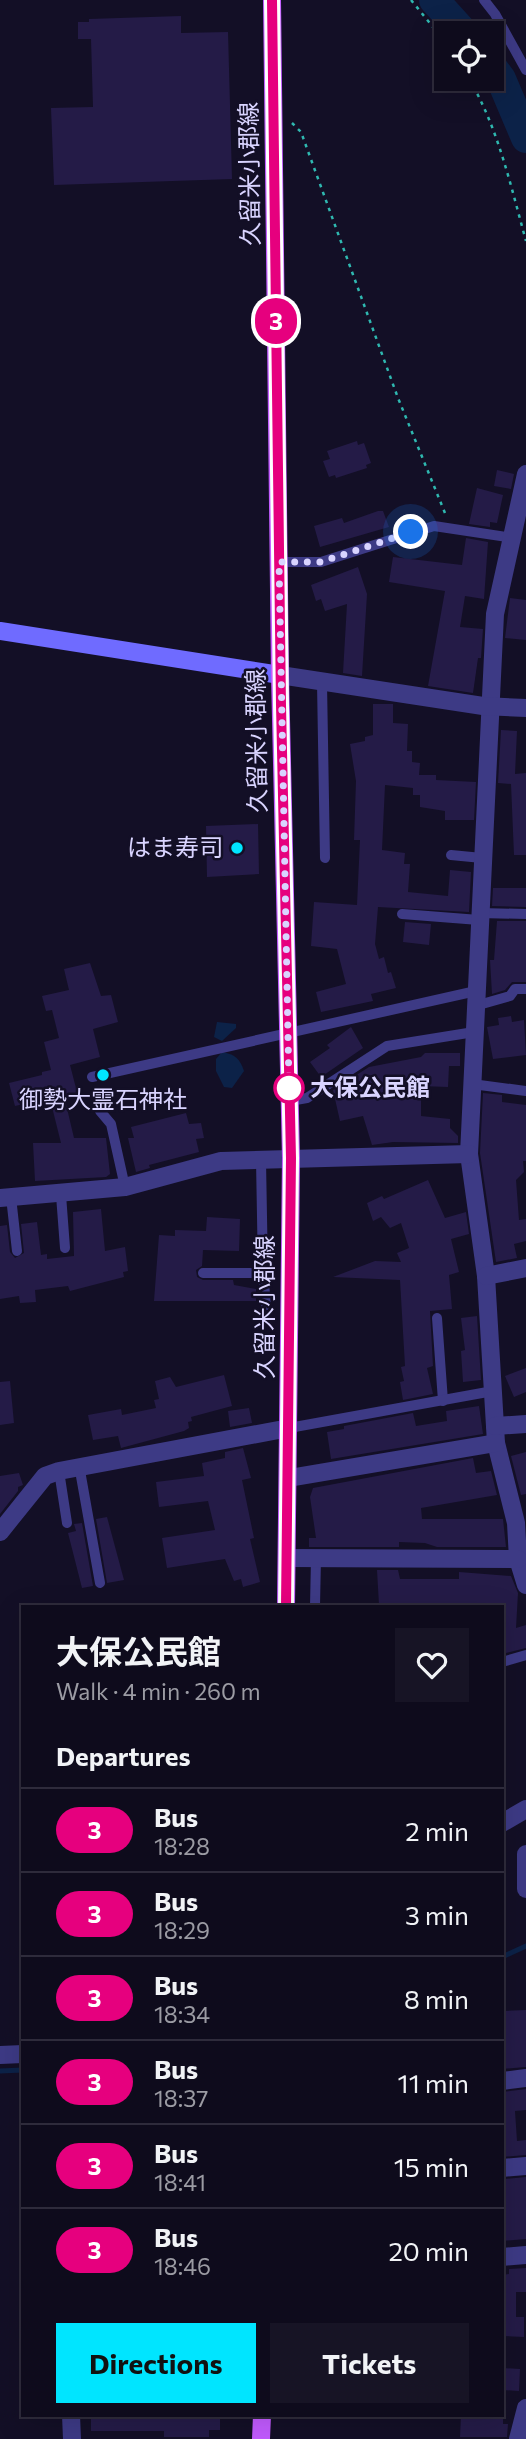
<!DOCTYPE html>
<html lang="en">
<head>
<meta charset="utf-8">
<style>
	:root { --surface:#0e0b1c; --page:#171425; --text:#f1f3f6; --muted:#9b9ba3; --line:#2e2b3b; --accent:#00e5ff }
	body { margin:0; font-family:Commissioner,"Noto Sans JP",sans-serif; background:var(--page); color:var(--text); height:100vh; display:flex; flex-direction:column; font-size:26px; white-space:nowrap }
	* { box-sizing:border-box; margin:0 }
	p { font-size:23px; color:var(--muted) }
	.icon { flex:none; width:38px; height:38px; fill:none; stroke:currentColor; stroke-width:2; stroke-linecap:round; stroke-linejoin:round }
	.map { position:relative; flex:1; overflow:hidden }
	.panel { position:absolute; left:21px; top:1605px; width:483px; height:812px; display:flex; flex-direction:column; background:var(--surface); border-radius:0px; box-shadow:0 7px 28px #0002,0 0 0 2px var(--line) }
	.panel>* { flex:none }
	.badge { padding:0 14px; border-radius:23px; font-size:24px; line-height:46px }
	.buttons { position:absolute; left:434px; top:21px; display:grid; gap:14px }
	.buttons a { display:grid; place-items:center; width:70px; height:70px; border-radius:0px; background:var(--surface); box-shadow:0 7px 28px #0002,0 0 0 2px var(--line); font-size:35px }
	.you { position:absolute; width:35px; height:35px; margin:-18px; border:5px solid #fff; border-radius:50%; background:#1a73e8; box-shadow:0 0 0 10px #1a73e833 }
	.map>.badge { position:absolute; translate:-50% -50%; box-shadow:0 0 0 4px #fff }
	h2 { padding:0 35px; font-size:26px; line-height:63px }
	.round { display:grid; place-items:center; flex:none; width:74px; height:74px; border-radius:0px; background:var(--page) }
	.overview { display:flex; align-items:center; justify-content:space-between; height:119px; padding:0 35px }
	h1 { font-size:33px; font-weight:700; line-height:52px }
	.action { display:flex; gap:14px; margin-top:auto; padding:14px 35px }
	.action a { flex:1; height:80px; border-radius:0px; background:var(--accent); color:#111; font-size:28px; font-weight:700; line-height:80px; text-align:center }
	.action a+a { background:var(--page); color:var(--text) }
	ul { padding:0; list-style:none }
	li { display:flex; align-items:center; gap:21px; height:84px; padding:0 35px; border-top:2px solid var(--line) }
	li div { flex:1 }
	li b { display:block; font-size:26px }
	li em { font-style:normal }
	li .badge { min-width:77px; font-weight:700; text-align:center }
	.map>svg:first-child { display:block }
</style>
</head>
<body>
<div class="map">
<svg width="526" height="2439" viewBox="0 0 526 2439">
	<rect width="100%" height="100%" fill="#130f26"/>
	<g fill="#0c2248">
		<path d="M217,1022L236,1024V1028L222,1041L214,1037Z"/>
		<path d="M222,1052C235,1054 240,1059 244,1071L232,1088L224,1087L216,1071V1059Z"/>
	</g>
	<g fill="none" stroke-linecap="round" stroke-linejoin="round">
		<g stroke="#0c2248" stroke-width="5">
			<path d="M502,1957L526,1946"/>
			<path d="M0,2071L23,2070"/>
		</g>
		<g stroke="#0c2248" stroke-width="30">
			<path d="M434,0L464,33"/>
			<path d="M492,67L501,79L526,138"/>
		</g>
	</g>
	<g fill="#241b47">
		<path d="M181,16V33L228,32L232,179L54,185L51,108L93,107L91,39H78V22H89V19Z"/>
		<path d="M357,441L358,445L364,443L371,463L366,465L367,468L336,478L335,475L329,477L323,461L330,459L327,451Z"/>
		<path d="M497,470L514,474L511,489L494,486Z"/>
		<path d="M477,488L503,495L497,523L490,522V527L469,524Z"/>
		<path d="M378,511H383L389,527L320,547L314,526L342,518L344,523Z"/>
		<path d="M466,538L488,542L484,599L465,596L460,627L483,629L481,658H478L473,693L428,686L445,591L389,582L393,557L462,565Z"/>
		<path d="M358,567L367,594L362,676L343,673L347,604L325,611L321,599L316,601L311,585Z"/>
		<path d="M510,598L526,600V640L505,638Z"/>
		<path d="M373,704H393V723L408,724L407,751H412V762L420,763L419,775H436V780L476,782L474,820H445V811L420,807V795H413V788L385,785L382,850L405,853L404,864H410L408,892L448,896L450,870L471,872L469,912L378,907L375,944L379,959L384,957L388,973L391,972L396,988L371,994L373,1001L321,1012L316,992L346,984L337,949L311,946L314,902L357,905L360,840H354L356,781L350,744L365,741V737L373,735Z"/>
		<path d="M501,730L517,731L515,774L526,773V855H514L511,784L498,783Z"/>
		<path d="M258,824L259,874L207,877L206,826Z"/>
		<path d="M493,888H526V907L492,906Z"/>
		<path d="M497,921H526V982H512L505,990L492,994L490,960H494Z"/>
		<path d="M405,922L431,924L429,945L403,942Z"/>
		<path d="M90,963L101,996L111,995L118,1022L93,1029L100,1057L70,1065L77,1092L65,1100L74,1138H106L110,1174L106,1177L35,1181L33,1143H61L51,1103L49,1098L15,1106L9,1083L42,1075V1072L51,1070L44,1042L59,1038L52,1010L46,1011L42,996L69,990L64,969Z"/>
		<path d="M511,1016L512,1022L524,1020L526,1055L493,1059L487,1027L499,1025L498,1018Z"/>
		<path d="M351,1027L363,1048L321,1077L310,1062L330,1048L327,1045Z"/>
		<path d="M425,1053H460V1066H449L448,1087L421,1086V1116L450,1119V1128L458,1136V1143L393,1142L372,1145L363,1116L340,1121L333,1090L369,1067L421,1057Z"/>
		<path d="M483,1093L502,1095V1102L526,1105V1161H523L524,1172L516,1180L519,1220L526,1219V1241L514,1244L517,1258L496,1262L480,1153Z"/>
		<path d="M186,1113L189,1124L201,1123L204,1138L196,1139L199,1152L149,1165L150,1168L136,1172L128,1138H134L131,1127Z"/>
		<path d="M428,1180L445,1218L466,1212L469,1234L451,1239L459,1272L449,1275L452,1309L430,1311L433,1366L427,1368L433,1394L403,1400L400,1382L404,1381L401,1367L405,1366L400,1280L333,1277L375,1261L401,1262L397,1253L409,1248L401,1223L390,1228L381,1217L373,1221L367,1203L382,1196L384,1199Z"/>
		<path d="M101,1209L105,1251L125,1247L128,1271L123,1272L124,1277L70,1291L68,1286L35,1290L36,1302L20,1303L19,1296L0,1299V1226L7,1225L10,1252L15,1258L24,1253L21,1224L37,1222L41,1255L47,1254V1259L74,1256L73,1212Z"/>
		<path d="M207,1217L240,1219L239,1251L203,1250L202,1266L196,1270L197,1277L203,1280H233L234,1285L256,1289V1301H154L159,1235L175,1236V1230L206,1231Z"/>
		<path d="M477,1316L481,1380L463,1382L461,1351L465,1350L461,1318Z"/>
		<path d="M526,1368V1392L514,1397L505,1376Z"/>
		<path d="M224,1375L232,1406L191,1417L192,1421L188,1422L189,1428L184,1431L121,1448L118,1436L93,1440L88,1415L121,1409L122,1415L156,1408L154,1400L159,1399L155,1381L170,1377L176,1387Z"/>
		<path d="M10,1381L14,1423L0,1425V1382Z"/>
		<path d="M479,1406L483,1434L331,1459L327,1432L344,1429V1426L413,1413L416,1426L447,1421L446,1411Z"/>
		<path d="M249,1408L252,1423L230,1427L228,1411Z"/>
		<path d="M243,1448L251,1478L242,1480L254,1538L250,1539L260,1582L243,1587L241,1579L234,1581L225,1559L167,1568L162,1538L215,1530L208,1501L159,1507L156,1482L204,1476L202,1463L225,1458V1452Z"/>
		<path d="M526,1452V1494L521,1495L511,1456Z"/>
		<path d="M473,1458L476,1473L491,1471L497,1495L421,1508L422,1519H503L506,1547H437L425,1543L399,1542V1547H309V1538H316L310,1497L313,1488Z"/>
		<path d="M19,1473L23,1485L18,1487V1491L0,1514V1476Z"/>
		<path d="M107,1517L124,1580L107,1583L96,1519Z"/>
		<path d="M82,1523L93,1586L82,1588L68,1533L76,1531L74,1524Z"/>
		<path d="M377,1570H398L400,1579H459V1572L511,1576L518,1593L516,1628L526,1625V1648L502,1654L503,1606L379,1605Z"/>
		<path d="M526,2010V2067L502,2069V2011Z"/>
		<path d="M526,2089V2110L515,2111L517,2141L526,2140V2155L502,2157V2092Z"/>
		<path d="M526,2177V2239L502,2241V2221L506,2220V2211L504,2179Z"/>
		<path d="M526,2268V2292H516V2317H524V2337L502,2336V2275L509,2274V2269Z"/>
		<path d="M502,2368L520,2369L519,2391L502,2390Z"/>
		<path d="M91,2415H220V2430H209V2437H164V2431H91Z"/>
		<path d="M461,2415H503V2424H508L507,2437H460Z"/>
	</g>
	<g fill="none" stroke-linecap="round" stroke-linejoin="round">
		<g stroke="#2fb8b0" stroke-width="2.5" stroke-dasharray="3.5 5" stroke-linecap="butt">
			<path d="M411,0L446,43"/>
			<path d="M469,79C498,127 511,187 526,241"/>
			<path d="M292,123L301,132L398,398L445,513"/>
		</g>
		<g stroke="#3d3a85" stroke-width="10">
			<path d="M484,0L495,14L526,70"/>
			<path d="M279,562H321L434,526L513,538"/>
			<path d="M322,683L325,858"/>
			<path d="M451,855L482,858"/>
			<path d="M479,913L526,914"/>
			<path d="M402,914L479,920"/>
			<path d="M475,1006L510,996L515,989H526"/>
			<path d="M92,1077L476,991"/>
			<path d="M472,1084L526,1091"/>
			<path d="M290,1101L307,1098L387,1046L474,1032"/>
			<path d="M100,1111L111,1124L125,1187"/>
			<path d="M61,1195L65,1248"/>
			<path d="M11,1197L17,1251"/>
			<path d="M203,1273H263L261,1160"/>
			<path d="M263,1273L266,1305"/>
			<path d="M437,1318L443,1401"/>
			<path d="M289,1428L493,1391"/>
			<path d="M79,1465L100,1583"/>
			<path d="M59,1471L67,1523"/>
			<path d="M315,1606L316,1558"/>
			<path d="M502,1662L526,1655"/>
		</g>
		<g stroke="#3d3a85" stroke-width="18">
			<path d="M526,474L495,614L469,1154L486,1276L496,1443L516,1523L518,1559L526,1585"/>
			<path d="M280,675L483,706L526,708"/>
			<path d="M0,1198L125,1187L221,1161L469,1154"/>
			<path d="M486,1276L526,1268"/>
			<path d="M495,1426L526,1424"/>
			<path d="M289,1478L496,1443"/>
			<path d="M0,1532L45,1476L59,1471L289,1428"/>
			<path d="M287,1558L518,1559"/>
			<path d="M502,1823L526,1809"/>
			<path d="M526,1854V1889"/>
			<path d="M0,2055L23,2054"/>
			<path d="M502,2081L526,2078"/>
			<path d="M502,2168L526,2166"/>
			<path d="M502,2257L526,2255"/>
			<path d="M71,2415L72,2439"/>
			<path d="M518,2439L526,2408"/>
		</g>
		<path stroke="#6f6bff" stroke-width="18" d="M0,631L280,675"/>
		<g stroke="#c25bff" stroke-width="18">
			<path d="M272,0L280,675L291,1158L286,1606"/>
			<path d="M261,2439L262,2415"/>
		</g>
	</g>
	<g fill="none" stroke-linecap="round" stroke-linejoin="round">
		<g stroke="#fff" stroke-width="16">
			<path id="line" d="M272,0L281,705L291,1158L286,1606"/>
		</g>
		<use href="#line" stroke="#e6007e" stroke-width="10"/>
		<path stroke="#d9d4ff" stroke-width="7" stroke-dasharray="0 12.6" d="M289,1088L279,562H321L411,532"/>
	</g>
	<g fill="#00e5ff" stroke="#130f26" stroke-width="2.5">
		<circle cx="237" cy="848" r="7"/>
		<circle cx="103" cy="1075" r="7"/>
	</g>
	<circle fill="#fff" stroke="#e6007e" stroke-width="3.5" cx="289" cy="1088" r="14"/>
	<g text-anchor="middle" stroke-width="5" stroke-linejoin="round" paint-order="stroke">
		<g font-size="24" fill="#d9d4ff" stroke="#130f26">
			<text transform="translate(250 174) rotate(-91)" y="8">久留米小郡線</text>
			<text transform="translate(257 741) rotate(-91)" y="8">久留米小郡線</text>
			<text transform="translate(265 1307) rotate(-90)" y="8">久留米小郡線</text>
		</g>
		<g font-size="24" fill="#d9d4ff" stroke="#130f26" text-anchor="end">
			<text x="223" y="856">はま寿司</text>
			<text x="103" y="1108" text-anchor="middle">御勢大霊石神社</text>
		</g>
		<g font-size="24" font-weight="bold" fill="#d9d4ff" stroke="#130f26" text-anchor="start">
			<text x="310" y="1096">大保公民館</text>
		</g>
	</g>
</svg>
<div class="buttons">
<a><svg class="icon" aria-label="locate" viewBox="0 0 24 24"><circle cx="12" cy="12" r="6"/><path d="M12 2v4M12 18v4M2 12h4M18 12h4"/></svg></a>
</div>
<div class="you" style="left:411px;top:532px"></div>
<b class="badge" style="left:276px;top:321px;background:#e6007e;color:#fff">3</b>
<section class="panel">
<div class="overview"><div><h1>大保公民館</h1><p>Walk · 4 min · 260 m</p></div><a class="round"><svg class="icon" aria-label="heart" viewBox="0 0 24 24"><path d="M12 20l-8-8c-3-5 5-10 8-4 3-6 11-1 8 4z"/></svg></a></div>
<h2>Departures</h2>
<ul>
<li><span class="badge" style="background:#e6007e;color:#fff">3</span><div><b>Bus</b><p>18:28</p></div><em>2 min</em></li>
<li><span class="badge" style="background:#e6007e;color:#fff">3</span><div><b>Bus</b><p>18:29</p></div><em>3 min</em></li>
<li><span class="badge" style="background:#e6007e;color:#fff">3</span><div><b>Bus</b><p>18:34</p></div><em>8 min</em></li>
<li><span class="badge" style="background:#e6007e;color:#fff">3</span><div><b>Bus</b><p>18:37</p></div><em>11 min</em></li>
<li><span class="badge" style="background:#e6007e;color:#fff">3</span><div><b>Bus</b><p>18:41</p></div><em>15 min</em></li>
<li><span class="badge" style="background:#e6007e;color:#fff">3</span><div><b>Bus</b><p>18:46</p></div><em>20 min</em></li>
</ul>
<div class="action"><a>Directions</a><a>Tickets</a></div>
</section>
</div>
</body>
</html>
